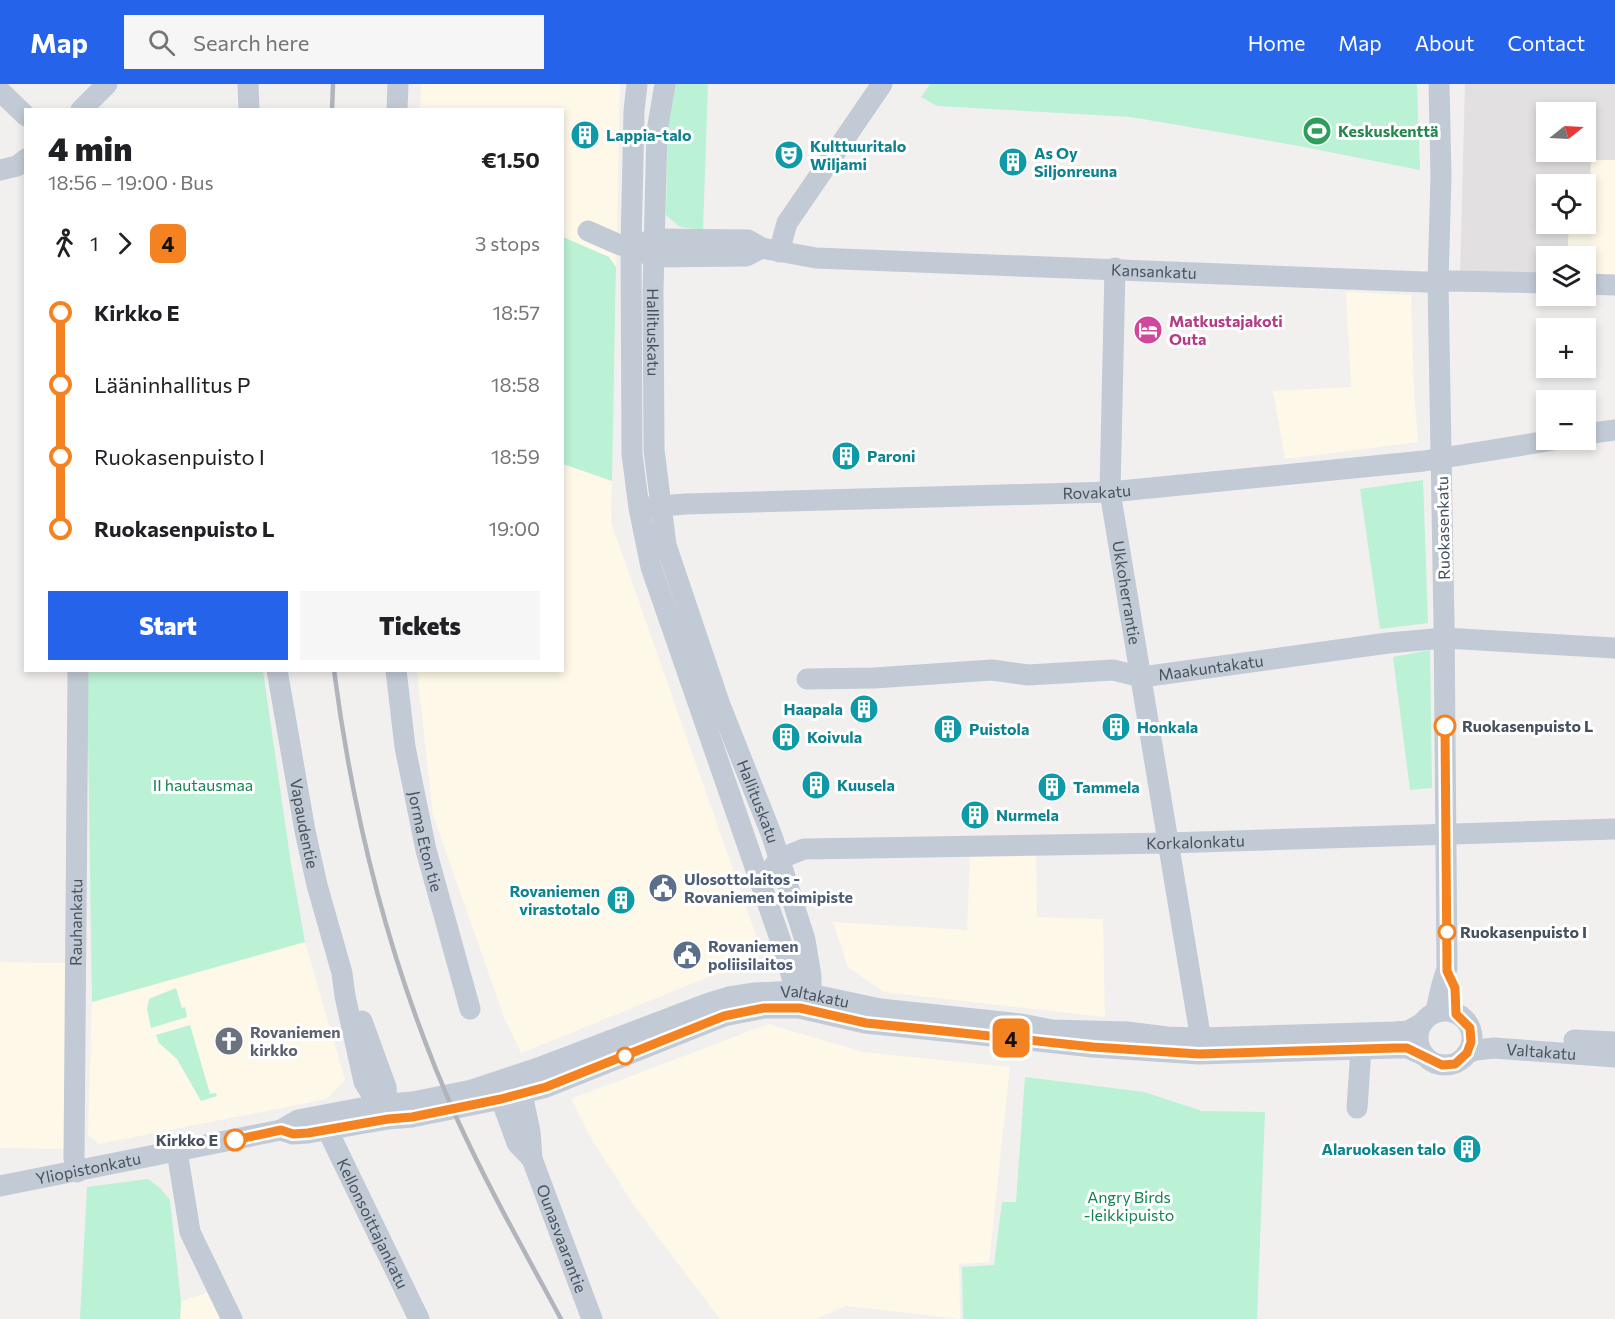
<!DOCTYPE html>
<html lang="en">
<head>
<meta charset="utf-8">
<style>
	:root { --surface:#fff; --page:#f6f6f6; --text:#202124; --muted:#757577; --accent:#2563eb }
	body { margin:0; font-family:Commissioner,sans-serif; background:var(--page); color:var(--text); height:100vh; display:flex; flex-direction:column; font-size:22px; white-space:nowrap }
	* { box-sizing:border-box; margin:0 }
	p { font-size:20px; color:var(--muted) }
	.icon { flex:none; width:33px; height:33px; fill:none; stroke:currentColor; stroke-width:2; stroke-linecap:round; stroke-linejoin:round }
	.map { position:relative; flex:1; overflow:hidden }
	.sheet { position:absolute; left:24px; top:24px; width:540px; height:564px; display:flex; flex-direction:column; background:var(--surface); border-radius:0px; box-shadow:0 3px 9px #0003 }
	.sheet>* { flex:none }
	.badge { padding:0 12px; border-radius:9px; font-size:21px; line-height:39px }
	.needle { width:39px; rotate:72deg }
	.buttons { position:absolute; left:1536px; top:18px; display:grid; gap:12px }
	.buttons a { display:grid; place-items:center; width:60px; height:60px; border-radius:0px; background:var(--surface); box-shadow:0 3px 9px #0003; font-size:30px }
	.map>.badge { position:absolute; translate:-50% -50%; box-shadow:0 0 0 3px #fff }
	.legs { display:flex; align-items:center; gap:9px; height:66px; padding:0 24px; font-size:20px }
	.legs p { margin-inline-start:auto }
	.overview { display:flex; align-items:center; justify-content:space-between; height:102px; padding:0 24px }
	h1 { font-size:33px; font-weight:800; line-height:45px }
	.primary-button { display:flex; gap:12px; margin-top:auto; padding:12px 24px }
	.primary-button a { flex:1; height:69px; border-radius:0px; background:var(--accent); color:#fff; font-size:24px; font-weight:800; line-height:69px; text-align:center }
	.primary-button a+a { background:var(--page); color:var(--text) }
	ul { padding:0 24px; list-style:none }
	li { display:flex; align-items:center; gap:21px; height:72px; font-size:22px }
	li i { display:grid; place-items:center; width:9px; height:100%; margin:0 8px; background:currentColor }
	li i::after { content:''; width:15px; height:15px; margin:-8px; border:4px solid; border-radius:50%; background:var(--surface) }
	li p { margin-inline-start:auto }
	li:first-child i { background:linear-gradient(#0000 50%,currentColor 0) }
	li:last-child i { background:linear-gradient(currentColor 50%,#0000 0) }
	header { display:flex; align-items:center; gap:36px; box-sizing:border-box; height:84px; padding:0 30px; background:var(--accent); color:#fff }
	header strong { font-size:28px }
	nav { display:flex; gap:33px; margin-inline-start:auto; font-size:21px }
	.search { width:420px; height:54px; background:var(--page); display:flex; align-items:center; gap:15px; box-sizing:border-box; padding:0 21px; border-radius:0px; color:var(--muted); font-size:22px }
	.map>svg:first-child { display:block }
</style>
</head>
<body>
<header>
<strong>Map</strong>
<div class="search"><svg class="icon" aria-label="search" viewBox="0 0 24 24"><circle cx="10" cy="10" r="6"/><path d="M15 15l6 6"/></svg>Search here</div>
<nav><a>Home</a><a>Map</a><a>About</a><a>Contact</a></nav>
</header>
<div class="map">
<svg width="1615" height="1235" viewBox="0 0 1615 1235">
	<rect width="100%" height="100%" fill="#f2efef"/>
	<g fill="#fdf8e8">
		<path d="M421,0H620L611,438L763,871L521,969L504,933L433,731L417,587L562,586V26L420,25Z"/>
		<path d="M1590,76H1615V192H1586V172H1567L1569,140H1586V108H1590Z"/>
		<path d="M1346,208L1411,211L1414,306L1418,358L1285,375L1273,307L1351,303Z"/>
		<path d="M1036,771L1037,833L1103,835L1105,933L884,908L848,883L833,838L967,846L970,772Z"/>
		<path d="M305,858L345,996L327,1015L99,1060L88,1051L92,918Z"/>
		<path d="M0,878L67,879L65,1065L0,1064Z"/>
		<path d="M768,940L863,968L1010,983L989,1178L959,1180L960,1235L846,1222L815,1235H720L632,1119L588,1049L571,1015Z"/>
		<path d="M207,1209L220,1235H180L181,1217Z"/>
	</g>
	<path fill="#e3e0e1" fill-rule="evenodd" d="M1465,0H1615V76H1591L1590,108H1586V100H1546V140H1569L1567,172H1546V192L1460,191ZM1546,28H1586V68H1546Z"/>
	<g fill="#bbf1d4">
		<path d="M675,0H708L703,146L680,143L666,131L668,29Z"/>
		<path d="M930,0H1417L1420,86L1299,62L1131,33L937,22L921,13Z"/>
		<path d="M563,153L609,173L616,183L612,397L563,380Z"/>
		<path d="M1423,396L1428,539L1380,545L1360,405Z"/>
		<path d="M1430,566L1432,704L1410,706L1393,573Z"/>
		<path d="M87,587H263L291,780L305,858L92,918Z"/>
		<path d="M176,904L182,924L185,923L187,933L151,944L147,925L149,915Z"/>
		<path d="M190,941L210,1010L216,1009L217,1012L201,1017L177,975L159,959L156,951Z"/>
		<path d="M1025,993L1144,1008L1202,1027L1265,1028L1257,1235H963L962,1183L994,1181L1002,1118H1016Z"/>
		<path d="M148,1095L160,1104L170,1116L181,1217L180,1235H80L87,1103Z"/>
	</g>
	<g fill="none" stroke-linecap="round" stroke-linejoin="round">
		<g stroke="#c2cad5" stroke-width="21">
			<path d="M248,0L249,26"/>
			<path d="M637,0L634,27L631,163L632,370L639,424L651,483L787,875L799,920"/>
			<path id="s1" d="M665,0L657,47L653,207L654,366L666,461L720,621L772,752L805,856L811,892V909L803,919"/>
			<path d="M0,7L26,32"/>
			<path d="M81,26L107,0"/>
			<path d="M397,26L398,0"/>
			<path d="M0,86L17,82L26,75"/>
			<path d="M588,147L620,161L631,163L653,173L746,172L762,164"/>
			<path id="s2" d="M640,160L654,155L748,156L762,164L816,174L1425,198L1452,197L1546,199"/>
			<path d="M779,168L787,139L882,0"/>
			<path id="s3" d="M1115,184L1110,408L1199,944V966"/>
			<path d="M1586,200L1615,201"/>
			<path d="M1586,350L1615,346"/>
			<path id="s4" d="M649,423L686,420L1110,408L1424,377L1554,356"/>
			<path id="s5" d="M277,586L305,747L317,801L342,889L345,912L364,998L384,1030"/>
			<path id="s6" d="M396,586L405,663L426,766L470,925"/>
			<path id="s7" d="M807,595L874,594L992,586L1028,591L1113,586L1142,593L1388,559L1445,554L1615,564"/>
			<path id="s8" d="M771,786L779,775L804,765L1168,759L1615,745"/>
			<path d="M1436,927L1441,904L1447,884L1444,537L1438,198L1441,92L1439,0"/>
			<circle cx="1445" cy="954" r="27"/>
			<path d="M362,937L386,1003L388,1033"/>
			<path d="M1574,956L1615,958"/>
			<path id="s9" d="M1467,969L1476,966L1494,964L1615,973"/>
			<path id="s10" d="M512,1000L522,1010L530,1048L532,1075L592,1235"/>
			<path d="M504,1004L501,1015L517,1059L532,1075"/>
			<path d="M1357,1024L1361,965"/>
			<path id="s11" d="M327,1045L419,1235"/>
			<path d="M281,1046L293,1050L308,1049L388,1035L412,1033L501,1015L546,1003L724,932L764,924H799L865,939L934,946L1093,963L1199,970L1395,964H1407L1423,971"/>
			<path d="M177,1067L190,1148L232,1235"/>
			<path id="s12" d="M77,1088L74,1074L78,586"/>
			<path id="s13" d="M0,1102L281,1046L298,1036L377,1021L413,1018L472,1006L538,984L709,919L729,913L755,909L796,907L880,925L1021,940L1052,946L1127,948L1167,953L1200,954L1395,948L1408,947L1421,940"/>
		</g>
		<g stroke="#b1b4ba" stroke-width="4.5">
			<path d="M332,26L333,0"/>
			<path d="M334,586C354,741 394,895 458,1037C489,1105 526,1170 561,1235"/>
		</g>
	</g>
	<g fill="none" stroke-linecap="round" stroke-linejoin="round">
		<g stroke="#fff" stroke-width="14">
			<path id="line-1" d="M235,1056L281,1046L293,1050L308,1049L388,1035L412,1033L501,1015L546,1003L724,932L764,924H800L866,939L934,946L1093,963L1199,970L1395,964H1407L1442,981L1455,980L1467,969L1471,958L1470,944L1456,930L1455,904L1447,887L1445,642"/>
		</g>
		<use href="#line-1" stroke="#f58220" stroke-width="9"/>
	</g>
	<defs>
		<g id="stadium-disc" transform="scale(1.5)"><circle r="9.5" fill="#2e9e5b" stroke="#fff"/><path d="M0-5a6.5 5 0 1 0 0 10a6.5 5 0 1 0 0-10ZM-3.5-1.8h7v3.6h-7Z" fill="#fff"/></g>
		<g id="building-disc" transform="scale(1.5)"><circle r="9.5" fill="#0f9aa8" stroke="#fff"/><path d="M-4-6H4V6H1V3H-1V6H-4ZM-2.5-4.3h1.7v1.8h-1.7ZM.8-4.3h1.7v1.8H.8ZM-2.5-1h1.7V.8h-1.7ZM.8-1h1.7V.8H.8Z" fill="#fff"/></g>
		<g id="theatre-disc" transform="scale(1.5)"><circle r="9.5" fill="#0f9aa8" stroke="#fff"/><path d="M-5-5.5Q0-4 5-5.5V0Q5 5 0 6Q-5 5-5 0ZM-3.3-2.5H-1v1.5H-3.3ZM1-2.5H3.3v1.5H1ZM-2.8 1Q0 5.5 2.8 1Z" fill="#fff"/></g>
		<g id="hotel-disc" transform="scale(1.5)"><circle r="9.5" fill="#d1479c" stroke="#fff"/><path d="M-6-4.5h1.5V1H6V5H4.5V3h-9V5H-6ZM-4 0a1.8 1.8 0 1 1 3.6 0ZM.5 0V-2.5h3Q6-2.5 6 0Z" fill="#fff"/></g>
		<g id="civic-disc" transform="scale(1.5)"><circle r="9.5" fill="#5c6f8a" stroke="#fff"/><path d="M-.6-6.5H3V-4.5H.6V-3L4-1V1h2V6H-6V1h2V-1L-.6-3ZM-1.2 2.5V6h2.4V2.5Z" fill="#fff"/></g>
		<g id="church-disc" transform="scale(1.5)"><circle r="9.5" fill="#6b7280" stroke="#fff"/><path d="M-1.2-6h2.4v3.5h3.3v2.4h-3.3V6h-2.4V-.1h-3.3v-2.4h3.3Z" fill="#fff"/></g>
	</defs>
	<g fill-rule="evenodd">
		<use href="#stadium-disc" x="1317" y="47"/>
		<use href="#building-disc" x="585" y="51"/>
		<use href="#theatre-disc" x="789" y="71"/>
		<use href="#building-disc" x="1013" y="78"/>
		<use href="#hotel-disc" x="1148" y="246"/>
		<use href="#building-disc" x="846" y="372"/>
		<use href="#building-disc" x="864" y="625"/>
		<use href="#building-disc" x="1116" y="643"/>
		<use href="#building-disc" x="948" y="645"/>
		<use href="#building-disc" x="786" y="653"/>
		<use href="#building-disc" x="816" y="701"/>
		<use href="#building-disc" x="1052" y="703"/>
		<use href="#building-disc" x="975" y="731"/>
		<use href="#civic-disc" x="663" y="804"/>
		<use href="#building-disc" x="621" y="816"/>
		<use href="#civic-disc" x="687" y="871"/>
		<use href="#church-disc" x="229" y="957"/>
		<use href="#building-disc" x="1467" y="1065"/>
	</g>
	<g fill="#fff" stroke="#f58220" stroke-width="3">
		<circle cx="1445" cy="642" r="10"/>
		<circle cx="1447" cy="848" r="8"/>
		<circle cx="625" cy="972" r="8"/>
		<circle cx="235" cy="1056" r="10"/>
	</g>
	<g text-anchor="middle" stroke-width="6" stroke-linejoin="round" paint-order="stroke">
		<g font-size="16" font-weight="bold" fill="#27864d" stroke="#fff" text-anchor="start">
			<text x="1338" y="53">Keskuskenttä</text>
		</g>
		<g font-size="16" font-weight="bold" fill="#0d838f" stroke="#fff" text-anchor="start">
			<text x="606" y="57">Lappia-talo</text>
			<text x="810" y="68">Kulttuuritalo<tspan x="810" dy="18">Wiljami</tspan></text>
			<text x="1034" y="75">As Oy<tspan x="1034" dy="18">Siljonreuna</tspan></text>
			<text x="867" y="378">Paroni</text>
			<text x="843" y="631" text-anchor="end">Haapala</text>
			<text x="1137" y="649">Honkala</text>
			<text x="969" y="651">Puistola</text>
			<text x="807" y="659">Koivula</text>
			<text x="837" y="707">Kuusela</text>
			<text x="1073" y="709">Tammela</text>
			<text x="996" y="737">Nurmela</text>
			<text x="600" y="813" text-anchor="end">Rovaniemen<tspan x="600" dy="18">virastotalo</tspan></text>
			<text x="1446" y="1071" text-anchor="end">Alaruokasen talo</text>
		</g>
		<g font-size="16" fill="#46515e" stroke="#fff">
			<text dy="6" stroke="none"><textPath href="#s2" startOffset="518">Kansankatu</textPath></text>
			<text dy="6" stroke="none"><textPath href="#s1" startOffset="249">Hallituskatu</textPath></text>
			<text dy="6" stroke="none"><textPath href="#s4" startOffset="448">Rovakatu</textPath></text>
			<text transform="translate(1443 444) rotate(-91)" y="6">Ruokasenkatu</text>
			<text dy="6" stroke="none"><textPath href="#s3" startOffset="326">Ukkoherrantie</textPath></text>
			<text dy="6" stroke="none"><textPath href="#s7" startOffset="406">Maakuntakatu</textPath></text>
			<text dy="6" stroke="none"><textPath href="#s1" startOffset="735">Hallituskatu</textPath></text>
			<text dy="6" stroke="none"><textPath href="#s5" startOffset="156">Vapaudentie</textPath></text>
			<text dy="6" stroke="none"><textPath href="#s6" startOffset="174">Jorma Eton tie</textPath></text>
			<text dy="6" stroke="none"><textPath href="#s8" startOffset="432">Korkalonkatu</textPath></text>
			<text dy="6" stroke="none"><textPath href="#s12" startOffset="250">Rauhankatu</textPath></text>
			<text dy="6" stroke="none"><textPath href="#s13" startOffset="843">Valtakatu</textPath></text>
			<text dy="6" stroke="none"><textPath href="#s9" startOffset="75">Valtakatu</textPath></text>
			<text dy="6" stroke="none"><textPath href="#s13" startOffset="90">Yliopistonkatu</textPath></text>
			<text dy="6" stroke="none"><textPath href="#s11" startOffset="105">Kellonsoittajankatu</textPath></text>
			<text dy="6" stroke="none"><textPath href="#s10" startOffset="165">Ounasvaarantie</textPath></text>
		</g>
		<g font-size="16" font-weight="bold" fill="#b23c85" stroke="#fff" text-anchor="start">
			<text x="1169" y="243">Matkustajakoti<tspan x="1169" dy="18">Outa</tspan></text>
		</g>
		<g font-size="16" font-weight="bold" fill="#46515e" stroke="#fff" text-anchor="start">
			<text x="1462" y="648">Ruokasenpuisto L</text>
			<text x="1460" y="854">Ruokasenpuisto I</text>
			<text x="218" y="1062" text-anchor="end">Kirkko E</text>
		</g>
		<g font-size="16" fill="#128352" stroke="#fff">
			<text x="203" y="707">II hautausmaa</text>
			<text x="1129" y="1119">Angry Birds<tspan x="1129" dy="18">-leikkipuisto</tspan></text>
		</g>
		<g font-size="16" font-weight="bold" fill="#4e5e75" stroke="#fff" text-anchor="start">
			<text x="684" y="801">Ulosottolaitos -<tspan x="684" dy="18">Rovaniemen toimipiste</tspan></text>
			<text x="708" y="868">Rovaniemen<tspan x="708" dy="18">poliisilaitos</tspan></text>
		</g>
		<g font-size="16" font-weight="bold" fill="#5b616d" stroke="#fff" text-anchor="start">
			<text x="250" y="954">Rovaniemen<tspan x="250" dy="18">kirkko</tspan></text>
		</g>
	</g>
</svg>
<div class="buttons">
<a><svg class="needle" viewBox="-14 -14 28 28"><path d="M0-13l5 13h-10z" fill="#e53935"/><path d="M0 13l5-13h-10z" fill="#757577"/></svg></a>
<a><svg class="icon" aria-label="locate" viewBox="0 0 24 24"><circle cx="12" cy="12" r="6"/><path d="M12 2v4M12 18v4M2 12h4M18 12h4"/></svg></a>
<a><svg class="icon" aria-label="layers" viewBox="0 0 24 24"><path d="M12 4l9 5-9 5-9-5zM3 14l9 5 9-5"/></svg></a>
<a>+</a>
<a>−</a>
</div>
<b class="badge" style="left:1011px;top:954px;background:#f58220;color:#111">4</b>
<section class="sheet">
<div class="overview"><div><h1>4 min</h1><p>18:56 – 19:00 · Bus</p></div><b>€1.50</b></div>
<div class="legs"><svg class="icon" aria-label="walk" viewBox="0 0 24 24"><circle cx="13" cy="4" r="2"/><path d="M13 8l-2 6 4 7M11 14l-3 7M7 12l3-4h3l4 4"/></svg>1<svg class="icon" aria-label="forward" viewBox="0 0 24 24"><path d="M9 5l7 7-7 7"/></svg><b class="badge" style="background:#f58220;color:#111">4</b><p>3 stops</p></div>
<ul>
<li><i style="color:#f58220"></i><b>Kirkko E</b><p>18:57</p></li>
<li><i style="color:#f58220"></i><span>Lääninhallitus P</span><p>18:58</p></li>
<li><i style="color:#f58220"></i><span>Ruokasenpuisto I</span><p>18:59</p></li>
<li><i style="color:#f58220"></i><b>Ruokasenpuisto L</b><p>19:00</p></li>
</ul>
<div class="primary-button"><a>Start</a><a>Tickets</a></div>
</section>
</div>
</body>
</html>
